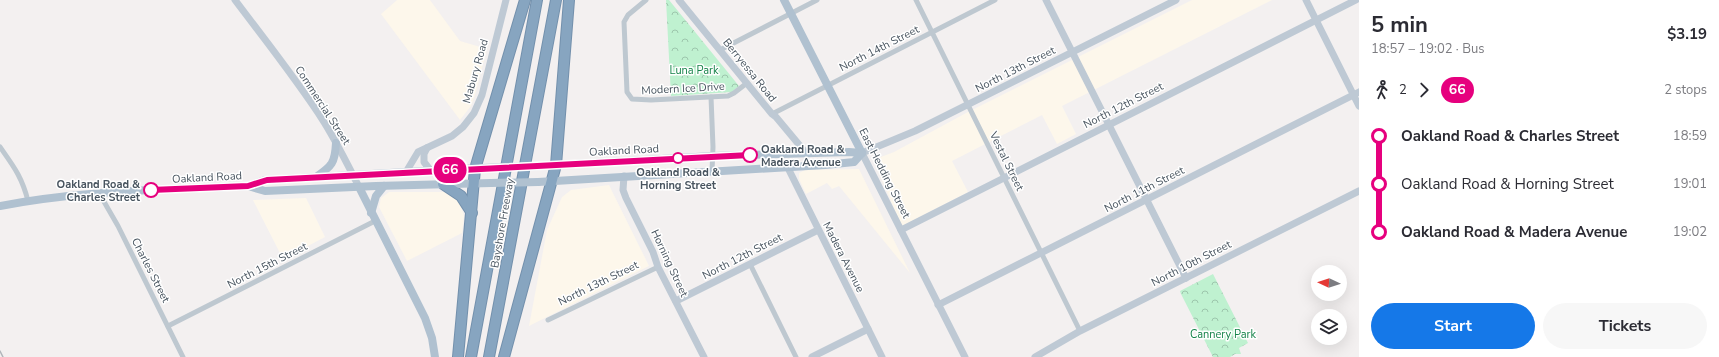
<!DOCTYPE html>
<html lang="en">
<head>
<meta charset="utf-8">
<style>
	:root { --surface:#fff; --page:#f7f7f7; --text:#2b2b33; --muted:#7c7c81; --accent:#1578e8 }
	body { margin:0; font-family:"Nunito Sans",sans-serif; background:var(--page); color:var(--text); height:100vh; display:flex; flex-direction:column; font-size:15px; white-space:nowrap }
	* { box-sizing:border-box; margin:0 }
	p { font-size:13px; color:var(--muted) }
	.icon { flex:none; width:22px; height:22px; fill:none; stroke:currentColor; stroke-width:2; stroke-linecap:round; stroke-linejoin:round }
	.map { position:relative; flex:1; overflow:hidden }
	.side { display:flex; flex-direction:column; background:var(--surface); width:360px }
	.side>* { flex:none }
	.badge { padding:0 8px; border-radius:13px; font-size:14px; line-height:26px }
	.needle { width:26px; rotate:274deg }
	.fabs { position:absolute; left:1311px; top:265px; display:grid; gap:8px }
	.fabs a { display:grid; place-items:center; width:36px; height:36px; border-radius:50%; background:var(--surface); box-shadow:0 4px 16px #0002; font-size:20px }
	.map>.badge { position:absolute; translate:-50% -50%; box-shadow:0 0 0 2px #fff }
	.legs { display:flex; align-items:center; gap:6px; height:44px; padding:0 12px; font-size:13px }
	.legs p { margin-inline-start:auto }
	.head { display:flex; align-items:center; justify-content:space-between; height:68px; padding:0 12px }
	h1 { font-size:22px; font-weight:700; line-height:30px }
	.button { display:flex; gap:8px; margin-top:auto; padding:8px 12px }
	.button a { flex:1; height:46px; border-radius:24px; background:var(--accent); color:#fff; font-size:16px; font-weight:700; line-height:46px; text-align:center }
	.button a+a { background:var(--page); color:var(--text) }
	ul { padding:0 12px; list-style:none }
	li { display:flex; align-items:center; gap:14px; height:48px; font-size:15px }
	li i { display:grid; place-items:center; width:6px; height:100%; margin:0 5px; background:currentColor }
	li i::after { content:''; width:10px; height:10px; margin:-5px; border:3px solid; border-radius:50%; background:var(--surface) }
	li p { margin-inline-start:auto }
	li:first-child i { background:linear-gradient(#0000 50%,currentColor 0) }
	li:last-child i { background:linear-gradient(currentColor 50%,#0000 0) }
	main { display:flex; flex:1; min-height:0 }
	.map>svg:first-child { display:block }
</style>
</head>
<body>
<main>
<div class="map">
<svg width="1359" height="357" viewBox="0 0 1359 357">
	<defs>
		<pattern id="park-crowns" width="20" height="18" patternUnits="userSpaceOnUse"><rect width="20" height="18" fill="#bff1d0"/><path d="M2 6a3 3 0 1 1 6 0M12 15a3 3 0 1 1 6 0" fill="none" stroke="#9dc6ac"/></pattern>
	</defs>
	<rect width="100%" height="100%" fill="#f3f0f0"/>
	<g fill="#fdf7eb">
		<path d="M397,0H430L460,41L487,49L475,95L471,106L460,120L381,14Z"/>
		<path d="M1192,0H1272L1062,106L1076,134L1057,144L1042,115L952,161L968,192L902,226L873,160L894,152L968,112Z"/>
		<path d="M859,169L910,273L839,186L832,189L827,183L806,194L799,179V173L805,170Z"/>
		<path d="M609,185L649,266L529,326L547,230L562,197L571,190Z"/>
		<path d="M389,192H449L459,201L464,216L462,233L407,261L379,207L381,198Z"/>
		<path d="M306,198L325,237L283,259L253,200Z"/>
	</g>
	<g fill="url(#park-crowns)">
		<path d="M666,0H669L739,86L732,92L671,96Z"/>
		<path d="M1213,274L1248,343L1239,348L1241,354H1235L1230,357H1213L1181,294L1180,291Z"/>
	</g>
	<g fill="none" stroke-linecap="round" stroke-linejoin="round">
		<g stroke="#7390ac" stroke-width="12">
			<g id="highway">
				<path d="M443,184L461,196L472,213"/>
				<path d="M458,357L475,169L525,0"/>
				<path d="M471,357L537,0"/>
				<path d="M489,357L556,0"/>
				<path d="M504,357L556,165L569,0"/>
			</g>
		</g>
		<g stroke="#bec8d0" stroke-width="5">
			<path d="M646,0L628,15L624,22L627,92L632,99L651,100L728,96L734,93L747,83"/>
			<path d="M916,0L1080,331"/>
			<path d="M720,50L817,0"/>
			<path d="M711,97L713,147L712,171"/>
			<path d="M772,114L995,0"/>
			<path d="M0,147C14,167 22,177 28,201"/>
			<path d="M99,193L118,226L183,357"/>
			<path d="M750,264L796,357"/>
			<path d="M548,320L658,267"/>
			<path d="M168,326L375,221"/>
		</g>
		<g stroke="#bec9d4" stroke-width="7">
			<path d="M235,0C265,40 297,80 324,122C337,143 348,165 359,187"/>
			<path d="M679,0L772,114L776,117L806,153"/>
			<path d="M1046,0L1186,278"/>
			<path d="M1306,0L1359,106"/>
			<path d="M427,148L424,154V162L431,171"/>
			<path d="M787,166L882,357"/>
			<path d="M406,172L418,152L452,136L463,127L474,113L482,95L506,0"/>
			<path d="M624,176L623,190L626,198L653,252L658,267L704,357"/>
			<path d="M901,230L1356,0"/>
			<path d="M676,301L818,230"/>
			<path d="M938,305L1359,92"/>
			<path d="M812,357L868,329"/>
			<path d="M965,357L862,153L915,131L1176,0"/>
			<path d="M1035,357L1080,331L1359,191"/>
		</g>
		<g stroke="#b0c1d0" stroke-width="8">
			<path d="M784,0L862,153"/>
			<path d="M541,166L713,156L849,152L862,153"/>
			<path d="M316,177C332,166 335,163 336,143"/>
			<path d="M538,182L825,165L854,162L862,153"/>
			<path d="M248,186L265,191L376,186L491,183"/>
			<path d="M359,187L425,318L432,338L435,357"/>
			<path d="M0,206C82,190 165,190 248,186L265,180L479,168"/>
			<path d="M371,213L376,196L384,186"/>
		</g>
		<use href="#highway" stroke="#87a5c0" stroke-width="10"/>
		<path stroke="#b2b6bb" stroke-width="1.5" d="M0,351L3,357"/>
		<g stroke="#b0c1d0" stroke-width="8">
			<path d="M482,168L541,166"/>
			<path d="M491,183L538,182"/>
		</g>
	</g>
	<g fill="none" stroke-linecap="round" stroke-linejoin="round">
		<g stroke="#fff" stroke-width="9">
			<path id="line-1" d="M151,190L248,186L267,180L750,155"/>
		</g>
		<use href="#line-1" stroke="#e6007e" stroke-width="6"/>
	</g>
	<g fill="#fff" stroke="#e6007e" stroke-width="2">
		<circle cx="750" cy="155" r="7"/>
		<circle cx="678" cy="158" r="5"/>
		<circle cx="151" cy="190" r="7"/>
	</g>
	<g text-anchor="middle" stroke-width="3" stroke-linejoin="round" paint-order="stroke">
		<g font-size="11" fill="#48545f" stroke="#fff">
			<text transform="translate(879 48) rotate(-27)" y="4">North 14th Street</text>
			<text transform="translate(1015 69) rotate(-27)" y="4">North 13th Street</text>
			<text transform="translate(750 70) rotate(51)" y="4">Berryessa Road</text>
			<text transform="translate(475 71) rotate(-74)" y="4">Mabury Road</text>
			<text transform="translate(683 88) rotate(-3)" y="4">Modern Ice Drive</text>
			<text transform="translate(323 105) rotate(57)" y="4">Commercial Street</text>
			<text transform="translate(1123 105) rotate(-27)" y="4">North 12th Street</text>
			<text transform="translate(624 150) rotate(-3)" y="4">Oakland Road</text>
			<text transform="translate(1007 161) rotate(64)" y="4">Vestal Street</text>
			<text transform="translate(885 173) rotate(63)" y="4">East Hedding Street</text>
			<text transform="translate(207 177) rotate(-3)" y="4">Oakland Road</text>
			<text transform="translate(1144 189) rotate(-27)" y="4">North 11th Street</text>
			<text transform="translate(502 223) rotate(-80)" y="4">Bayshore Freeway</text>
			<text transform="translate(742 256) rotate(-27)" y="4">North 12th Street</text>
			<text transform="translate(844 257) rotate(63)" y="4">Madera Avenue</text>
			<text transform="translate(670 263) rotate(65)" y="4">Horning Street</text>
			<text transform="translate(1191 263) rotate(-27)" y="4">North 10th Street</text>
			<text transform="translate(267 265) rotate(-27)" y="4">North 15th Street</text>
			<text transform="translate(151 270) rotate(63)" y="4">Charles Street</text>
			<text transform="translate(598 283) rotate(-26)" y="4">North 13th Street</text>
		</g>
		<g font-size="11" fill="#158349" stroke="#fff">
			<text x="694" y="74">Luna Park</text>
			<text x="1223" y="338">Cannery Park</text>
		</g>
		<g font-size="11" font-weight="bold" fill="#48545f" stroke="#fff" text-anchor="start">
			<text x="761" y="153">Oakland Road &amp;<tspan x="761" dy="13">Madera Avenue</tspan></text>
			<text x="678" y="176" text-anchor="middle">Oakland Road &amp;<tspan x="678" dy="13">Horning Street</tspan></text>
			<text x="140" y="188" text-anchor="end">Oakland Road &amp;<tspan x="140" dy="13">Charles Street</tspan></text>
		</g>
	</g>
</svg>
<div class="fabs">
<a><svg class="needle" viewBox="-14 -14 28 28"><path d="M0-13l5 13h-10z" fill="#e53935"/><path d="M0 13l5-13h-10z" fill="#7c7c81"/></svg></a>
<a><svg class="icon" aria-label="layers" viewBox="0 0 24 24"><path d="M12 4l9 5-9 5-9-5zM3 14l9 5 9-5"/></svg></a>
</div>
<b class="badge" style="left:450px;top:170px;background:#e6007e;color:#fff">66</b>
</div>
<section class="side">
<div class="head"><div><h1>5 min</h1><p>18:57 – 19:02 · Bus</p></div><b>$3.19</b></div>
<div class="legs"><svg class="icon" aria-label="walk" viewBox="0 0 24 24"><circle cx="13" cy="4" r="2"/><path d="M13 8l-2 6 4 7M11 14l-3 7M7 12l3-4h3l4 4"/></svg>2<svg class="icon" aria-label="forward" viewBox="0 0 24 24"><path d="M9 5l7 7-7 7"/></svg><b class="badge" style="background:#e6007e;color:#fff">66</b><p>2 stops</p></div>
<ul>
<li><i style="color:#e6007e"></i><b>Oakland Road &amp; Charles Street</b><p>18:59</p></li>
<li><i style="color:#e6007e"></i><span>Oakland Road &amp; Horning Street</span><p>19:01</p></li>
<li><i style="color:#e6007e"></i><b>Oakland Road &amp; Madera Avenue</b><p>19:02</p></li>
</ul>
<div class="button"><a>Start</a><a>Tickets</a></div>
</section>
</main>
</body>
</html>
